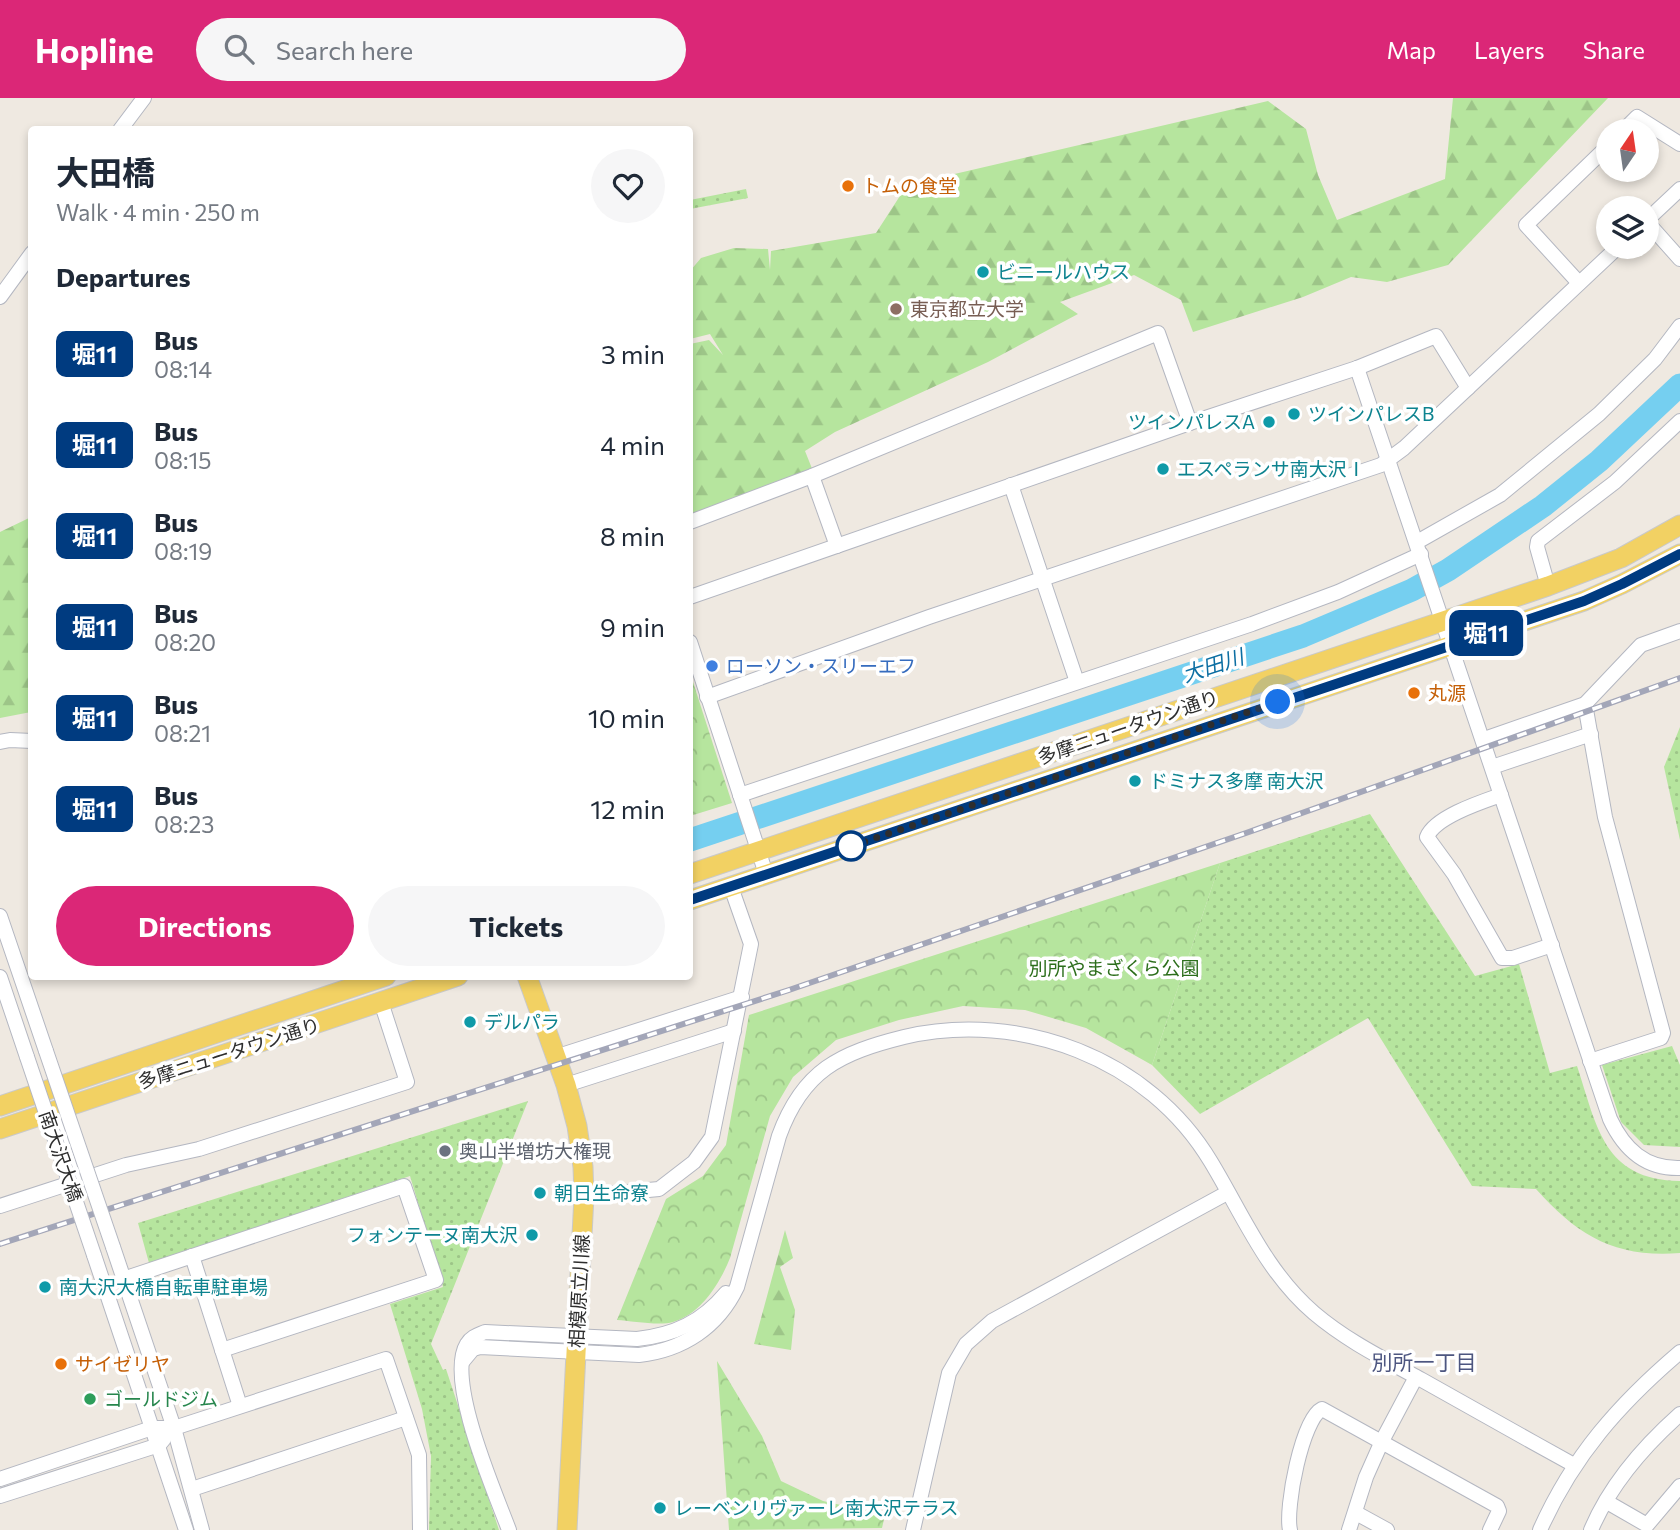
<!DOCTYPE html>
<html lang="en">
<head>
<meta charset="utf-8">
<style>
	:root { --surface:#fff; --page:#f6f6f7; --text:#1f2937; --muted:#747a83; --accent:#db2777 }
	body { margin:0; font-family:Commissioner,"Noto Sans JP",sans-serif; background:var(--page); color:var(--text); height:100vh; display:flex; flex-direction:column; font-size:26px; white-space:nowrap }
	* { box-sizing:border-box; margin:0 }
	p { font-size:23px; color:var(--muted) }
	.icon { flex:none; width:38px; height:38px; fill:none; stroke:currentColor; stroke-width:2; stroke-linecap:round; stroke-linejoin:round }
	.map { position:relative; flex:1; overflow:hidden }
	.drawer { position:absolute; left:28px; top:28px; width:665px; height:854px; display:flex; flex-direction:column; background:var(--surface); border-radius:7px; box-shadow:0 4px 10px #0003 }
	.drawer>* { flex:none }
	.badge { padding:0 14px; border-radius:10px; font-size:24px; line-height:46px }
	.needle { width:46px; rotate:13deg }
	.buttons { position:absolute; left:1596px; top:21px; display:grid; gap:14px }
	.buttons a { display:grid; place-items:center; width:63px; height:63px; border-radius:50%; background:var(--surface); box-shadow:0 4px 10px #0003; font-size:35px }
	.you { position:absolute; width:35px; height:35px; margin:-18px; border:5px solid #fff; border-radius:50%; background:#1a73e8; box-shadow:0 0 0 10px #1a73e833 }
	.map>.badge { position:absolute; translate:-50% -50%; box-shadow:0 0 0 4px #fff }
	h2 { padding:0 28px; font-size:26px; line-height:63px }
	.round { display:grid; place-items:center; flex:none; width:74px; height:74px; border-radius:37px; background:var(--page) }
	.summary { display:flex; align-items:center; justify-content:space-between; height:119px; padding:0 28px }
	h1 { font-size:33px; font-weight:700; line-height:52px }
	.primary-button { display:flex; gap:14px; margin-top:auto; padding:14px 28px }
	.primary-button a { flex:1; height:80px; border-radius:42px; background:var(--accent); color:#fff; font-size:28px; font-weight:700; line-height:80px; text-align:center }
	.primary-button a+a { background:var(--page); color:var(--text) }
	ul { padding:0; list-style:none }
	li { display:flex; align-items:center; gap:21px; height:91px; padding:0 28px }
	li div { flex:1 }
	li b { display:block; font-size:26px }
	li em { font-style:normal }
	li .badge { min-width:77px; font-weight:700; text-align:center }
	header { display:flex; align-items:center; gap:42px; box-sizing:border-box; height:98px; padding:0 35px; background:var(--accent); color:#fff }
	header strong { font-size:33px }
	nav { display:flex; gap:38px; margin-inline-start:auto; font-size:24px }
	.search { width:490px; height:63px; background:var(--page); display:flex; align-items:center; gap:18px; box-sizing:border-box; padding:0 24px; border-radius:38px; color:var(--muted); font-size:26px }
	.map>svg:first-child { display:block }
</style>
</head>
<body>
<header>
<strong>Hopline</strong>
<div class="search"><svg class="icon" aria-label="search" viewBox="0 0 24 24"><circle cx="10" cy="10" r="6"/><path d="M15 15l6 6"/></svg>Search here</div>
<nav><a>Map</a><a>Layers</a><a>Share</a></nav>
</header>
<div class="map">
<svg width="1680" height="1432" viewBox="0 0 1680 1432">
	<defs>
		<pattern id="grass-dots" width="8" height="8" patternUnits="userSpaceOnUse" patternTransform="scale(1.75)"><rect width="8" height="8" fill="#b6e59e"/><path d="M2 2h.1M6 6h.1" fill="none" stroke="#9dc588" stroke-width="1.8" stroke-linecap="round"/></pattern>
		<pattern id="forest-firs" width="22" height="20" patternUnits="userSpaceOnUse" patternTransform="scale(1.75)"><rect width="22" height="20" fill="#b6e59e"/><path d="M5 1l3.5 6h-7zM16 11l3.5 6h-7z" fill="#9dc588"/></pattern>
		<pattern id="park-crowns" width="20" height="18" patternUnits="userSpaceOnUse" patternTransform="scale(1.75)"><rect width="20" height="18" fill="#b6e59e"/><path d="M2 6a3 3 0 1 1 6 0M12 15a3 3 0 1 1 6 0" fill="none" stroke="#9dc588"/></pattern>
	</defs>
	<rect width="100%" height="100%" fill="#efe9e1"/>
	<g fill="url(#grass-dots)">
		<path d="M746,91L748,100L690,111V102Z"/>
		<path d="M1680,629V742L1664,669Z"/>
		<path d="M1370,716L1475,878L1519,866L1550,975L1577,968C1597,1028 1603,1082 1680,1083V1155C1615,1160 1578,1138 1536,1091L1472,1088L1368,920L1200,1016L1152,967L1220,765Z"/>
		<path d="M1672,948L1680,967V1049L1644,1047L1621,1024L1602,967Z"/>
		<path d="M528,1003L431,1246L443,1272L446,1271L499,1432H429L431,1358L422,1311L390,1206L443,1189L410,1078L149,1165L138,1125Z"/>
	</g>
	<g fill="url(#forest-firs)">
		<path d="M1453,0H1608L1448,167L1387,184L1351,179L1303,199L1193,234L1181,202L1134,177L1060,204L1078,216L988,264L835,334L805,353L813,373L690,416V246L709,242L723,257L710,236L690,241V173L701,160L734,150L768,151L770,172L771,153L876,135L907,87L1268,3L1306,31L1318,77L1337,122L1445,81Z"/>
		<path d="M29,420L32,421L31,614L0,620V434Z"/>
		<path d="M785,1132L793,1160L780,1169L795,1212L791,1252L754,1246Z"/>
	</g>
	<g fill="url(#park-crowns)">
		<path d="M690,581H692L732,705L690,718Z"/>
		<path d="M1220,765L1152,967L1086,930L1025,912L963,908L899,922L836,942L793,979L770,1018L730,1160C720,1185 701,1216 673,1224C660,1228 631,1223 617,1222L666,1101L703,1078L726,1047L749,917Z"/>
		<path d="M717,1263L762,1338L781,1383L823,1403L885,1417L882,1430L729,1432Z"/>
	</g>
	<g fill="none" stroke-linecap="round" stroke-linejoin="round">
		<path stroke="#75cff0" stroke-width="23" d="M690,742L1303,538L1412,492L1448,472L1543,408L1599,363L1680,287"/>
		<g stroke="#b4b7c1" stroke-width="16">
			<g id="minor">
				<path d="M120,32L144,0"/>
				<path d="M1623,33L1637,19L1680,46"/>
				<path d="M1647,122L1680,91"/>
				<path d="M1647,124L1680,161"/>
				<path d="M1579,185L1526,127L1608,48"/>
				<path d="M0,199L32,155"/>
				<path d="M1357,270L1610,1021C1624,1051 1645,1071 1680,1070"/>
				<path d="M812,378L837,448"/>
				<path d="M1011,387L1077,584"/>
				<path d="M690,424L812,378L1158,235L1190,325"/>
				<path d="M1417,444L1500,397L1599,316L1655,261L1680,228"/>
				<path d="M1548,488L1537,449L1538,443L1615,384L1680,323"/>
				<path d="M690,499L1190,325L1357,270L1436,238L1468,290"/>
				<path d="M690,544L766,776"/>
				<path d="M707,599L929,519L1381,367L1404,350L1618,149"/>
				<path d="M1585,606L1605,719L1663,935L1661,940L1590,963"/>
				<path d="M1484,641L1585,606L1641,547L1680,533"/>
				<path d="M0,644L10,642L32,643"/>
				<path d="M1492,669L1591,636"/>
				<path d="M740,697L1252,526L1338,494L1421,456"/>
				<path d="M1501,697C1481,704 1435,719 1427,739L1454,776L1502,860H1513L1552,847"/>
				<path d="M0,818L46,953"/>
				<path d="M0,879L27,959"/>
				<path d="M555,959L742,899"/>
				<path d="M566,987L734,933"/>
				<path d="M57,1012L80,1082"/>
				<path d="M584,1098L659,1091L694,1064L712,1039L751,846L731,789"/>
				<path d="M0,1108L126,1067L199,1051L407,984L381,904"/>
				<path d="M113,1149L174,1330L202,1432"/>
				<path d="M94,1157L186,1432"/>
				<path d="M192,1158L240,1308"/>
				<path d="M123,1181L404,1088L436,1182L222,1252"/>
				<path d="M463,1263L473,1251L480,1249L639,1257C683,1252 718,1229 737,1189L779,1038C803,972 840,955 904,939C1020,912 1149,960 1211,1064C1243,1117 1266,1174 1314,1215C1347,1243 1384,1261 1422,1282C1472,1310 1523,1339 1574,1367"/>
				<path d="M0,1381L152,1330H174L386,1261L419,1357L420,1432"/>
				<path d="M192,1391L406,1320"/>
				<path d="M0,1398L159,1347L164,1341"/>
				<path d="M1607,1404L1647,1427L1680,1388"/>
				<path d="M1356,1415L1387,1432"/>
				<path d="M509,1432C495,1394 445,1282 467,1246C471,1239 478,1237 485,1234L637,1241C674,1237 702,1224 726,1195"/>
				<path d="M913,1432L949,1275L966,1246L992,1223L1227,1095"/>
				<path d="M1290,1432C1285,1410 1302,1321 1322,1311L1497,1408L1499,1413L1490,1432"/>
				<path d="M1349,1432L1366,1379L1382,1343L1416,1279"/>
				<path d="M1540,1432C1573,1358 1619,1306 1680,1254"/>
				<path d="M1591,1432C1610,1387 1644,1348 1680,1316"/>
			</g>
		</g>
		<g stroke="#c9c9c9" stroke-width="21">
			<g id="major">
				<path d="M690,776L1548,488L1621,460L1680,427"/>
				<path d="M690,802L1584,503L1622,486L1680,456"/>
				<path d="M527,878L566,987L577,1028L583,1069L584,1098L567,1432"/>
				<path d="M0,1008L386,878"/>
				<path d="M0,1031L458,878"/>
			</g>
		</g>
		<use href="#minor" stroke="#fff" stroke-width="14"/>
		<use href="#major" stroke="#f2d163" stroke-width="19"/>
		<g stroke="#a3a6b8" stroke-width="6">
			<path id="rail" d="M0,1146L789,892L1246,735L1680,580"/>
		</g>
		<use href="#rail" stroke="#fff" stroke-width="3.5" stroke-dasharray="10" stroke-linecap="butt"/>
		<g stroke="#b4b7c1" stroke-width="16" stroke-linecap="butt">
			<g id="minor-bridge">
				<path d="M46,953L113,1149"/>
				<path d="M27,959L94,1157"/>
			</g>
		</g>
		<use href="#minor-bridge" stroke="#fff" stroke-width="14"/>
	</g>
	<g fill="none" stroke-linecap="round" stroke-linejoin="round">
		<g stroke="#fff" stroke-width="16">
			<path id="line" d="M690,802L1584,503L1622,486L1680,456"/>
		</g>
		<use href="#line" stroke="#003b80" stroke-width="10"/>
		<path stroke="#2e2e2e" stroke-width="7" stroke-dasharray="0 12.6" d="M851,748L846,750L1278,604"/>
	</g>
	<g fill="#e8710a" stroke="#fff" stroke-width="2.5">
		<circle cx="848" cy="88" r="7"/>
		<circle cx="1414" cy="595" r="7"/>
		<circle cx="61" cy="1266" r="7"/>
	</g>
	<g fill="#0f9aa8" stroke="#fff" stroke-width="2.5">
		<circle cx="983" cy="174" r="7"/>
		<circle cx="1294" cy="316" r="7"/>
		<circle cx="1269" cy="324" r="7"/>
		<circle cx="1163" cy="371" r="7"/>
		<circle cx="1135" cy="683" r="7"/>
		<circle cx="470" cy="924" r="7"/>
		<circle cx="540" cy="1095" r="7"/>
		<circle cx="532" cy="1137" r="7"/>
		<circle cx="45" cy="1189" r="7"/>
		<circle cx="660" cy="1410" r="7"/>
	</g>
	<circle fill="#8d6e63" stroke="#fff" stroke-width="2.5" cx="896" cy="211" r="7"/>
	<circle fill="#3f7fe0" stroke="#fff" stroke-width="2.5" cx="712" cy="568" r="7"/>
	<circle fill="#fff" stroke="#003b80" stroke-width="3.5" cx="851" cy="748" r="14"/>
	<circle fill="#6b7280" stroke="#fff" stroke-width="2.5" cx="445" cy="1053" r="7"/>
	<circle fill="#2e9e5b" stroke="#fff" stroke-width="2.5" cx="90" cy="1301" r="7"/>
	<g text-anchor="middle" stroke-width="7" stroke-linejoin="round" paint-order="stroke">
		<g font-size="19" fill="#c56008" stroke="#fff" text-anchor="start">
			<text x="862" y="95">トムの食堂</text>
			<text x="1428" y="602">丸源</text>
			<text x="75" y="1273">サイゼリヤ</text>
		</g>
		<g font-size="19" fill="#0d838f" stroke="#fff" text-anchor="start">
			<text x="997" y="181">ビニールハウス</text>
			<text x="1308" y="323">ツインパレスB</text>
			<text x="1255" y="331" text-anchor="end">ツインパレスA</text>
			<text x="1177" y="378">エスペランサ南大沢Ⅰ</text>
			<text x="1149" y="690">ドミナス多摩 南大沢</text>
			<text x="484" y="931">デルパラ</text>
			<text x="554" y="1102">朝日生命寮</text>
			<text x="518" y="1144" text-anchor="end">フォンテーヌ南大沢</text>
			<text x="59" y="1196">南大沢大橋自転車駐車場</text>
			<text x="674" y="1417">レーベンリヴァーレ南大沢テラス</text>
		</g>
		<g font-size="19" fill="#785e54" stroke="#fff" text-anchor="start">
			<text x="910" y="218">東京都立大学</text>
		</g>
		<g font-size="19" fill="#366cbe" stroke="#fff" text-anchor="start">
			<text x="726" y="575">ローソン・スリーエフ</text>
		</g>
		<g font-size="19" fill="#2e2e2e" stroke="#fff">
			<text transform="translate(1128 629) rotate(-19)" y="7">多摩ニュータウン通り</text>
			<text transform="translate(229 955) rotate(-18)" y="7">多摩ニュータウン通り</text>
			<text transform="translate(61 1058) rotate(71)" y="7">南大沢大橋</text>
			<text transform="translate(579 1193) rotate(-87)" y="7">相模原立川線</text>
		</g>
		<g font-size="19" fill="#2c6e1b" stroke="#fff">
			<text x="1114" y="877">別所やまざくら公園</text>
		</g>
		<g font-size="19" fill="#5b616d" stroke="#fff" text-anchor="start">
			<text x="459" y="1060">奥山半増坊大権現</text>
		</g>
		<g font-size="19" fill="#27864d" stroke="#fff" text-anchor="start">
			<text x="104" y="1308">ゴールドジム</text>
		</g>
		<g font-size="21" font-style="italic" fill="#0d6fa3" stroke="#fff">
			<text transform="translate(1213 568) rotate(-18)" y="7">大田川</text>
		</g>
		<g font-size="21" fill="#4d5680" stroke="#fff">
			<text x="1424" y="1272">別所一丁目</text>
		</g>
	</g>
</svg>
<div class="buttons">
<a><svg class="needle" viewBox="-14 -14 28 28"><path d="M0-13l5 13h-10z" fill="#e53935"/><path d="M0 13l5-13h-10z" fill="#747a83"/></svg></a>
<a><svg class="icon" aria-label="layers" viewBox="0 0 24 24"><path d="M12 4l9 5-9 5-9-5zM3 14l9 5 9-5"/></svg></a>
</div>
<div class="you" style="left:1278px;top:604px"></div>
<b class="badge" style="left:1486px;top:535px;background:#003b80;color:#fff">堀11</b>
<section class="drawer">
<div class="summary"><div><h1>大田橋</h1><p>Walk · 4 min · 250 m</p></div><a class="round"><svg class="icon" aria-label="heart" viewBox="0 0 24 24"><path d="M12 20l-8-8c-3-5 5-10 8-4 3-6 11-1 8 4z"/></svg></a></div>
<h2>Departures</h2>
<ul>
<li><span class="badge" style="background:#003b80;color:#fff">堀11</span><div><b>Bus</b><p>08:14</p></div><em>3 min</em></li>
<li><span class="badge" style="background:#003b80;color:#fff">堀11</span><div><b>Bus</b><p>08:15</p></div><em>4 min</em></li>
<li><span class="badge" style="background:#003b80;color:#fff">堀11</span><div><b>Bus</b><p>08:19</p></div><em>8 min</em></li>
<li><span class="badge" style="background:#003b80;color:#fff">堀11</span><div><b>Bus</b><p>08:20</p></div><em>9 min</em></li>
<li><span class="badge" style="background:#003b80;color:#fff">堀11</span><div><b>Bus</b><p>08:21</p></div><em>10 min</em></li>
<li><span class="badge" style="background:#003b80;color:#fff">堀11</span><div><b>Bus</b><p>08:23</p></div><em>12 min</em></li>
</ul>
<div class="primary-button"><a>Directions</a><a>Tickets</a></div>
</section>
</div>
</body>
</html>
